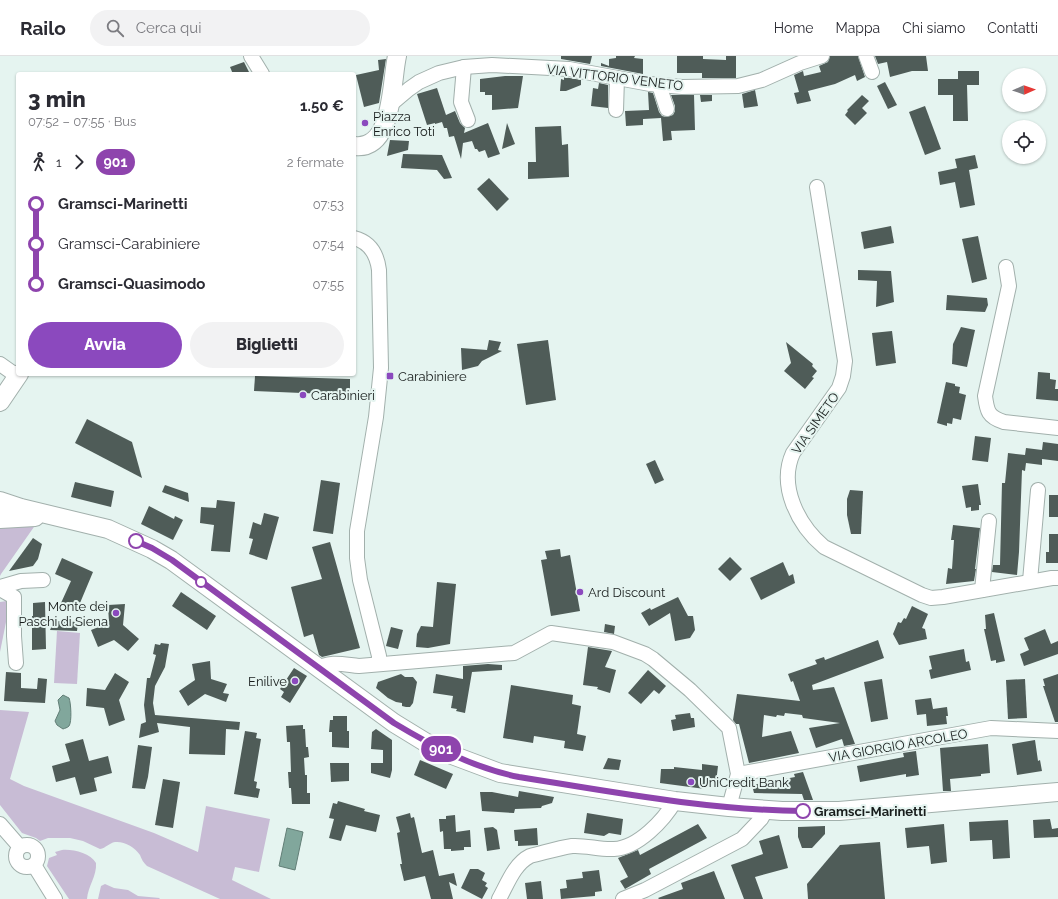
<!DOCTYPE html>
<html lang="it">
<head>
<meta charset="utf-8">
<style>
	:root { --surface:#fff; --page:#f2f2f3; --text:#2b2b33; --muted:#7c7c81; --line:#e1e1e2; --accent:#8b49be }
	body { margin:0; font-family:Raleway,sans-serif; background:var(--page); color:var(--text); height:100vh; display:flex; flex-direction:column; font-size:15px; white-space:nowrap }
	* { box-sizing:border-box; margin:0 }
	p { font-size:13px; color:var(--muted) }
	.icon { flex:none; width:22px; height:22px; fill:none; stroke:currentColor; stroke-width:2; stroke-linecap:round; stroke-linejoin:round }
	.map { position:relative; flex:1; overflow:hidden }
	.details { position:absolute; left:16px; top:16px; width:340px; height:304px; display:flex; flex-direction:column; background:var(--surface); border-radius:4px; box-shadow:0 1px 3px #0004 }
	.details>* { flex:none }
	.badge { padding:0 8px; border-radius:13px; font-size:14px; line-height:26px }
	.needle { width:26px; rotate:88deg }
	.fabs { position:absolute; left:1002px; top:12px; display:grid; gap:8px }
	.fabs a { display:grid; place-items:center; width:44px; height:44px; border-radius:50%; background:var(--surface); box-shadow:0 1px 3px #0004; font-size:20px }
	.map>.badge { position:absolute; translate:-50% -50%; box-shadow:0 0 0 2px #fff }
	.legs { display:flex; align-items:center; gap:6px; height:44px; padding:0 12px; font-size:13px }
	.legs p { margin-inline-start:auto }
	.head { display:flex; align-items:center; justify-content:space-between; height:68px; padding:0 12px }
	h1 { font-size:22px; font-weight:800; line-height:30px }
	.primary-button { display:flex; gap:8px; margin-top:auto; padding:8px 12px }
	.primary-button a { flex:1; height:46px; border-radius:24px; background:var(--accent); color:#fff; font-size:16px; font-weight:800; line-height:46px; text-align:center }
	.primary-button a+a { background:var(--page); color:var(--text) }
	ul { padding:0 12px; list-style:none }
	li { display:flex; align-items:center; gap:14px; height:40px; font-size:15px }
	li i { display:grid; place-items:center; width:6px; height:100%; margin:0 5px; background:currentColor }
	li i::after { content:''; width:10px; height:10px; margin:-5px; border:3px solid; border-radius:50%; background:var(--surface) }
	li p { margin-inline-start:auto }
	li:first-child i { background:linear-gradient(#0000 50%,currentColor 0) }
	li:last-child i { background:linear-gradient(currentColor 50%,#0000 0) }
	header { display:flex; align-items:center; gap:24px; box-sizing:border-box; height:56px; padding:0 20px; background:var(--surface); border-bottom:1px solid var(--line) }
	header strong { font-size:19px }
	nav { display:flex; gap:22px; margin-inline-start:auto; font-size:14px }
	.search { width:280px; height:36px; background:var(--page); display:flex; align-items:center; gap:10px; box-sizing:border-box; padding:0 14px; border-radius:22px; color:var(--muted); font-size:15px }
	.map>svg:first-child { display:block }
</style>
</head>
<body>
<header>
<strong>Railo</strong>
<div class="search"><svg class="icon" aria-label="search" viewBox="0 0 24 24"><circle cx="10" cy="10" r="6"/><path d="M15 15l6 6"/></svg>Cerca qui</div>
<nav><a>Home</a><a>Mappa</a><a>Chi siamo</a><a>Contatti</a></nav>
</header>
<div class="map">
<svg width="1058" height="843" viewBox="0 0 1058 843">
	<rect width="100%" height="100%" fill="#e5f4f0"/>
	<g fill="#c8bcd5">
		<path d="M36,468L1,518L0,520V470Z"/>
		<path d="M7,545L6,566L0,596V546Z"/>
		<path d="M57,575L80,577L77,628L54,627Z"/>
		<path d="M0,654L29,656L10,723L24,730L154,777L198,796L206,750L270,763L259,816L235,811L232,824L271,843H220L147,810C143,806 142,804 140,799C135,791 124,785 115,786C109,787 106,792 100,793L83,785L70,782H48L40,785L36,782L22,777L0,749Z"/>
		<path d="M62,794C73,793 90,797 96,807C97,820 88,830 87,843H69L47,810L49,802L57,799L55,796Z"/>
		<path d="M105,828L114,832L128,834L138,840L160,842L159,843H98L101,830Z"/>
	</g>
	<g fill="#81a79c" stroke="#627e76">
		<path d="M63,639L69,642C71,647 72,666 69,670C67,672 65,672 63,673L57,669L55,665L60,654L58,644Z"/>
		<path d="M287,772L303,776L295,814L279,810Z"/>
	</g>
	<g fill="#4f5c58">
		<path d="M561,0H592L590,8L561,3Z"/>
		<path d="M616,0H635L634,2L643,3V18L601,10V7L609,10V3L616,2Z"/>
		<path d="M677,0H703V3L726,4V0H736V22H702V17H677Z"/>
		<path d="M830,0H858L865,21L857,25L855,19L835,28L808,35L811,45L797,48L794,37L799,36L794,19L803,15L804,20L821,16L819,10L828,6Z"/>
		<path d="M875,0H926L928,15H912L890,21L887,6L878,8Z"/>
		<path d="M386,3L379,47L364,51L356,19L379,14L378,4Z"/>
		<path d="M244,6L250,18H233L230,11Z"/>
		<path d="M958,15H979V29H967L968,65H953V39H938V23H958Z"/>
		<path d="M505,20H523L518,52L492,54V39H485V36H480V23Z"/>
		<path d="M564,21L581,24V29L566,35H560L561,23L564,24Z"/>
		<path d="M885,26L897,49L888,53L877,30Z"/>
		<path d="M599,27L608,29V52L591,50L593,32L598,33Z"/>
		<path d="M437,32L446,59L455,55L460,67L465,72L464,77L488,67L500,98L488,102L485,94L479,96L477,93H475L472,85L463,87L461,103L454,80L449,81L447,72H444L442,66L435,68V67L427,69L417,38Z"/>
		<path d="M755,34L758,50L744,52L742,38Z"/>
		<path d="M648,36L653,37L659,56L662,60L666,61L673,59L675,55V50L671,39H694L695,74L671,75L672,84L663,85L661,62L643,63V69L626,70L625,55L649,54Z"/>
		<path d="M700,39H712V45L701,46Z"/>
		<path d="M862,39L869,45L862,52L867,57L855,69L845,59L848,55L847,54Z"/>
		<path d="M925,50L941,93L925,99L909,56Z"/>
		<path d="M507,67L515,88L502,93Z"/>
		<path d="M561,70L562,89L568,88L569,121L528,123V106H536L535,71Z"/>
		<path d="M390,84L409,85L408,94L387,100Z"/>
		<path d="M403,98L442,99L452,122L444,123L437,114L401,112Z"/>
		<path d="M975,99L978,112L969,114L975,149L960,152L955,126L940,129L938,116L957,112L955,103Z"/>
		<path d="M489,122L509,143L497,155L477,133Z"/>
		<path d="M891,170L894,187L864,193L861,176Z"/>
		<path d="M978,180L987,223L972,227L962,183Z"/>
		<path d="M858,214L891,215L894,246L876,251L877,225L858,224Z"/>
		<path d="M947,239L987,242L988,249L985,256L946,254Z"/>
		<path d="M961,271L975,274L967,311L952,308L953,288Z"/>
		<path d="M892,275L896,307L876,310L872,277Z"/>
		<path d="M489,284L501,286L498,294L502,295L482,305L478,310L462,314L461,292L487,294Z"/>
		<path d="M548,284L556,344L526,349L517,288Z"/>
		<path d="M786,286L813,308L812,310L817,315L812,321L814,322L805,333L784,315L791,307Z"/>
		<path d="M1038,316L1050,317V323L1056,324L1055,333H1058V345L1036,343Z"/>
		<path d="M255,320L350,323V339L254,335Z"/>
		<path d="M946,326L955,328V330L960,331L959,337L966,339L961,364L953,362L952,368L947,367V370L937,367Z"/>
		<path d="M87,363L132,386L142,422L75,387Z"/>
		<path d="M975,380L991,382L988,406L972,404Z"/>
		<path d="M1043,386L1058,388V405L1042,403V409L1026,407L1025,415L1022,414L1019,496L1017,519L992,516L993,509H1000L1002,427H1005L1008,397L1025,399L1026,392L1042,394Z"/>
		<path d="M655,404L664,424L655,428L646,408Z"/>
		<path d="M321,424L340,427L333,478L313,475Z"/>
		<path d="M75,426L114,435L111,451L71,441Z"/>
		<path d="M978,428L981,449H979V454L971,455V451L966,452L962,430Z"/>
		<path d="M165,429L188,437L189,446L162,436Z"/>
		<path d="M850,434L863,435L861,478H851L847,459V443Z"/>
		<rect x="1049" y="439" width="9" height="22"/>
		<path d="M217,444L235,446L230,496L211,495L214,469L200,467L201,451L216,452Z"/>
		<path d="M149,450L174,463L175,460L183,464L173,484L141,468Z"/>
		<path d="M264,457L279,461L267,504L249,498L253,483L249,482L253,466L261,469Z"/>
		<path d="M953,469L980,472L975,513H976L974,525L946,528L948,512L952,513L954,484H951Z"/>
		<path d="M1049,478H1058V507H1046V496H1049Z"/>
		<path d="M33,482L42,488L38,503L33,510L9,515Z"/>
		<path d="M330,486L360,592L322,601L319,599L313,578L304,581L291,531L322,523L312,491Z"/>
		<path d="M560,493L561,501L570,499L580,555L551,560L541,504L547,503L545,495Z"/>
		<path d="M730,501L742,513L730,525L718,513Z"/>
		<path d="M62,502L93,516L80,547L78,545V554L61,547L71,525L55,518Z"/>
		<path d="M783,506L789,520L793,518L795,527L761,544L750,522Z"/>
		<path d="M437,526L456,528L450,588L428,592L416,591L417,578L421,570L433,571Z"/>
		<path d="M181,536L216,560L207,574L172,550Z"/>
		<path d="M678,541L688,560H693L695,574L690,582L675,585L670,557L649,570L641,557L650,552L651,554Z"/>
		<path d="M45,546L46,593L32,594V560H33V547Z"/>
		<path d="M125,548L123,569L139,583L128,595L114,584L98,591L91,574L109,567L108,549Z"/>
		<path d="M912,550L928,558L922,572L925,573L927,583L899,589L893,578L898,566L901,567L904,562L906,563Z"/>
		<path d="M994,557L1005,605L996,607V604L991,605L984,573H986L985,559Z"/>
		<path d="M54,565L78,566L77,575L50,574Z"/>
		<path d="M605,568L615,570L614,578L604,576Z"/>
		<path d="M391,571L403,574L398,593L386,590Z"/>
		<path d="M1045,573L1051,588L1058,585V598L1024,610L1020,598L1029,594L1024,582Z"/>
		<path d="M878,584L884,602L812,629L813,634L834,631L855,688L844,690L842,683L816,692L809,672L840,667L803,662L802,659L785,657L784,660L777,659L776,661L764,659L762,681L791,675L799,697L749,707L739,668H736L733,664L737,638L800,645L793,625L791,626L788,618L817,608L815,604L824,601L825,604Z"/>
		<path d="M161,587L169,588L165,611L155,630L153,647L155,659L240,666L239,674L226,673L225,699L189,698L190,671L157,667L159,676L139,682L141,668L146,666L144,649L147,622H150L156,599L153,598L155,588L160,589Z"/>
		<path d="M588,591L612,595L605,611L616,614L610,637L597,633L598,631L583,629Z"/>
		<path d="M964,593L966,606L969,605L971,614L931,623L929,614L932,613L929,600Z"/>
		<path d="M210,605L211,623L227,628L223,637L229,638L226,646L205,638L188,650L179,635L195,624L192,608Z"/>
		<path d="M488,608L502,609V614L472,616L465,657L456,655L457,653L451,652L453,640L433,637L436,618L463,623V610Z"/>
		<path d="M294,612L307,620L290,647L281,641L284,636L280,633Z"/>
		<path d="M648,614L666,630L659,638L654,634L641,648L628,637Z"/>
		<path d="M6,616L21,617V632L37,633L38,622L47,623L45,647L4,645Z"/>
		<path d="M115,617L129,626L119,644L125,664L109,670L104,652L86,650L87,632L105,634Z"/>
		<path d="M401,618L405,621H413L417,626L413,647L410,651H406L402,650V647L396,646L388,642L376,632L378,626Z"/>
		<path d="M1058,618V666H1055L1043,630H1045L1043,623Z"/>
		<path d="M882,623L888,663L871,666L864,626Z"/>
		<path d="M1025,623L1027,662L1008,663L1006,624Z"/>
		<path d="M511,629L573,639L572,648L581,650L577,678L586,680L583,695L564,692L565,685L534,680L533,687L503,682Z"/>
		<path d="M931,642L933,653L947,651L948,660H946L947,668L927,670L926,658L917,659L915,644Z"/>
		<path d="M690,657L691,662H694L695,671L673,675L671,664L676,663L675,659Z"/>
		<path d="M333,660H347V675H349V692L332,691V676H329L330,664H333Z"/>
		<path d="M303,669V673H305L306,691H308L309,701L304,702L305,719H307V737H310V748H292L291,732H289L288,716H291L290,686H287L286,670Z"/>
		<path d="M376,673L392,684V714L390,722L371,717V707H383V694L371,693L372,676Z"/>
		<path d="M245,675L257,677L256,682L261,683L254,725L257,726L256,732L260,733L258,742L234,738Z"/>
		<path d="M83,683L89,705L108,700L112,717L94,722L97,735L80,739L75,721L56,726L52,710L70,705L65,688Z"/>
		<path d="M1035,684L1038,705L1040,704L1042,715L1017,719L1012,688Z"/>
		<path d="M988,688L990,717L981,718V720L950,723L951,735H943L940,692Z"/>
		<path d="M138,689L152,691L148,721L145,733L132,732Z"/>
		<path d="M916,695L919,719L906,721V718L860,726L857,710L904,701L903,697Z"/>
		<path d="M608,702L621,704L619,714L603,713Z"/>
		<path d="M420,704L453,718L446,733L414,719Z"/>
		<path d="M330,707H349V725L331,726Z"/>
		<path d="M702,708L718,710L716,727L706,726L705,733L660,727L661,713H674V711L702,714Z"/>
		<path d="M803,716L813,744H804L802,738L754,737L752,729L795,721L794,718Z"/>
		<path d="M163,723L180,726L173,772L155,769Z"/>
		<path d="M519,735L554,741L552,747L542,750L541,752L515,753L514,757L482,755L480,736H492L518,741Z"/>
		<path d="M338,745L365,753L364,755L380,759L376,776L346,769L341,785L329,782L334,763L329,762L333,747L337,748Z"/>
		<path d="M410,757L411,762L414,761L422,797L433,794L439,820L454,817L457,830L449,826L453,843H431L425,820L404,825L400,808H402L397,777L400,776L396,761Z"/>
		<path d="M587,757L623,763L621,779L609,777L604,780L584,777Z"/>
		<path d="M455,759L456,776L470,774L471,791H464V794L451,795V793H444L443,775L440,776L439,763H446V760Z"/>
		<path d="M1050,763L1052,773L1058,772V781L1034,782L1033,764Z"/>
		<path d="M1008,764L1010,802L993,803L992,784L970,785L969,766Z"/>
		<path d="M698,768L707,782L649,813L651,818L625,833L620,825L628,821L618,802L638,794L640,799Z"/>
		<path d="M944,768L947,806L931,808L929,790L907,792L905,772Z"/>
		<path d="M825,770V778L812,792H802L798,781V771Z"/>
		<path d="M493,771L497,774L500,793L487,795L484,772Z"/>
		<path d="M537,772L538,789L518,790V785H515L514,774Z"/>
		<path d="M779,779L788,812L755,821L763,843H744L731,809L763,798L759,785Z"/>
		<path d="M880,786L885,843H808L807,828L840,789Z"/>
		<path d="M470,813H478L485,817L482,824L487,827L485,830L488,832L482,843L461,832Z"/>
		<path d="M599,814L602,835L595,836V840L561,843L560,833L567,832L566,824L583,822L582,816Z"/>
		<path d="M714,815L725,843H659L658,842L683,833L681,827Z"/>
		<path d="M541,825L543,843H527L525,827Z"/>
	</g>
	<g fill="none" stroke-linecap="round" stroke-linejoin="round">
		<g stroke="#a2b0ac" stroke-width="16">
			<g id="minor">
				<path d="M251,0L262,18"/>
				<path d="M866,0L872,16"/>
				<path d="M464,11L461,46L468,64"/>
				<path d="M659,29L667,53"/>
				<path d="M390,49L409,33L419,26L439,17L464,11L492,9L569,13L650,28L682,31L738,30L762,24L800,7L822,0"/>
				<path d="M616,54L617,22"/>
				<path d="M817,131L845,305L843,320L839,332L793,397C778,430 798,469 824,491L922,539L931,542L943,541L1052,522H1058"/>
				<path d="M354,182C370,186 377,198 379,214L381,312L376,361L357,475V502L360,524L379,600V608"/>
				<path d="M1006,211L1009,230L985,340C987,355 988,361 1004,366L1058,372"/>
				<path d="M0,308L17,320"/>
				<path d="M1030,525L1038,434"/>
				<path d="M0,531L21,525L43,524"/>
				<path d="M0,533L14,541V580L16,607"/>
				<path d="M982,534L989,465"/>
				<path d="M318,613C329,604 346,609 359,610L514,597L551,577L613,586L645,598L653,603L690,634L729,672L738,718L729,751"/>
				<path d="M738,718L991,672L1058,675"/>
				<path d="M0,768L20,791"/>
				<circle cx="27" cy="800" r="11"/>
				<path d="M34,809L55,843"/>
				<path d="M499,843C507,829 514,808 530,800C543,797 558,792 572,790C586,789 600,794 614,793C638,792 664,764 675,745"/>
				<path d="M623,843L645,834L742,783L761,763L766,754"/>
			</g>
		</g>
		<g stroke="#a2b0ac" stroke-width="20">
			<g id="major">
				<path d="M354,90C394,95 391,26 397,0"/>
				<path d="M0,346L19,318"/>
				<path d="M0,445L21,452L108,473L152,493L171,504L394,667L425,686L452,699L500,717L675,745L729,751L782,755H839L1058,736"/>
				<path d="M0,463L35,461"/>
			</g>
		</g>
		<use href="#minor" stroke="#fff" stroke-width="14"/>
		<use href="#major" stroke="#fff" stroke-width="18"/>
	</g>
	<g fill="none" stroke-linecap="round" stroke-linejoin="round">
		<g stroke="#fff" stroke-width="9">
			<path id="line-1" d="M136,485L152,492L172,504L394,667C434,691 474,712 519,721C613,736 708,754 803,755"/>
		</g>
		<use href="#line-1" stroke="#8e44ad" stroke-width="6"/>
	</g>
	<g fill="#8b49be" stroke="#e5f4f0" stroke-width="1.5">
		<circle cx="365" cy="67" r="4"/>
		<rect x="386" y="316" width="8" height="8" rx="2"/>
		<circle cx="303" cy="339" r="4"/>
		<circle cx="580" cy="536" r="4"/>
		<circle cx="116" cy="557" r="4"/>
		<circle cx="295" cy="625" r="4"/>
		<circle cx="691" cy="726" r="4"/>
	</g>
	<g fill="#fff" stroke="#8e44ad" stroke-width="2">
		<circle cx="136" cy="485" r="7"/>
		<circle cx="201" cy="526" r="5"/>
		<circle cx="803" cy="755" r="7"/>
	</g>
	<g text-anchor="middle" stroke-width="4" stroke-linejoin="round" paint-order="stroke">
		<g font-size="13" fill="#181d1c" stroke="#e5f4f0">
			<text transform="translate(615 21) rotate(7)" y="5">VIA VITTORIO VENETO</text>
			<text transform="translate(815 367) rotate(-55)" y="5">VIA SIMETO</text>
			<text transform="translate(898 689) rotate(-10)" y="5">VIA GIORGIO ARCOLEO</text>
		</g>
		<g font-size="13" fill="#181d1c" stroke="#e5f4f0" text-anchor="start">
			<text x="373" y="65">Piazza<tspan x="373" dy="15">Enrico Toti</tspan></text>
			<text x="398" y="325">Carabiniere</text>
			<text x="311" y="344">Carabinieri</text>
			<text x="588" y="541">Ard Discount</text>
			<text x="108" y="555" text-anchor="end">Monte dei<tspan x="108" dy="15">Paschi di Siena</tspan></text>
			<text x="287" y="630" text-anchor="end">Enilive</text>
			<text x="699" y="731">UniCredit Bank</text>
		</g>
		<g font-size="13" font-weight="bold" fill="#181d1c" stroke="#e5f4f0" text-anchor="start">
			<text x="814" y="760">Gramsci-Marinetti</text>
		</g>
	</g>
</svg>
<div class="fabs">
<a><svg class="needle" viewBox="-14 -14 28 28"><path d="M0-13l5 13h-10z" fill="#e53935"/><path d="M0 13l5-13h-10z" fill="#7c7c81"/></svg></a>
<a><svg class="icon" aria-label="locate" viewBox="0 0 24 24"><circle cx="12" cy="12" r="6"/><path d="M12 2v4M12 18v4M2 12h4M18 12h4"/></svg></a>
</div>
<b class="badge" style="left:441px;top:693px;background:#8e44ad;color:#fff">901</b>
<section class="details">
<div class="head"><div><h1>3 min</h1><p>07:52 – 07:55 · Bus</p></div><b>1.50 €</b></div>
<div class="legs"><svg class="icon" aria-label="walk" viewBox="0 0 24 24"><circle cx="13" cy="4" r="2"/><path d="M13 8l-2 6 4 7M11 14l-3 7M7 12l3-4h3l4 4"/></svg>1<svg class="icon" aria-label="forward" viewBox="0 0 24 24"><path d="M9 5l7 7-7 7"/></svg><b class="badge" style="background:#8e44ad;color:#fff">901</b><p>2 fermate</p></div>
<ul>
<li><i style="color:#8e44ad"></i><b>Gramsci-Marinetti</b><p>07:53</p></li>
<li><i style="color:#8e44ad"></i><span>Gramsci-Carabiniere</span><p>07:54</p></li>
<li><i style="color:#8e44ad"></i><b>Gramsci-Quasimodo</b><p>07:55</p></li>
</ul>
<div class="primary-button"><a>Avvia</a><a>Biglietti</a></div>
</section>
</div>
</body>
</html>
